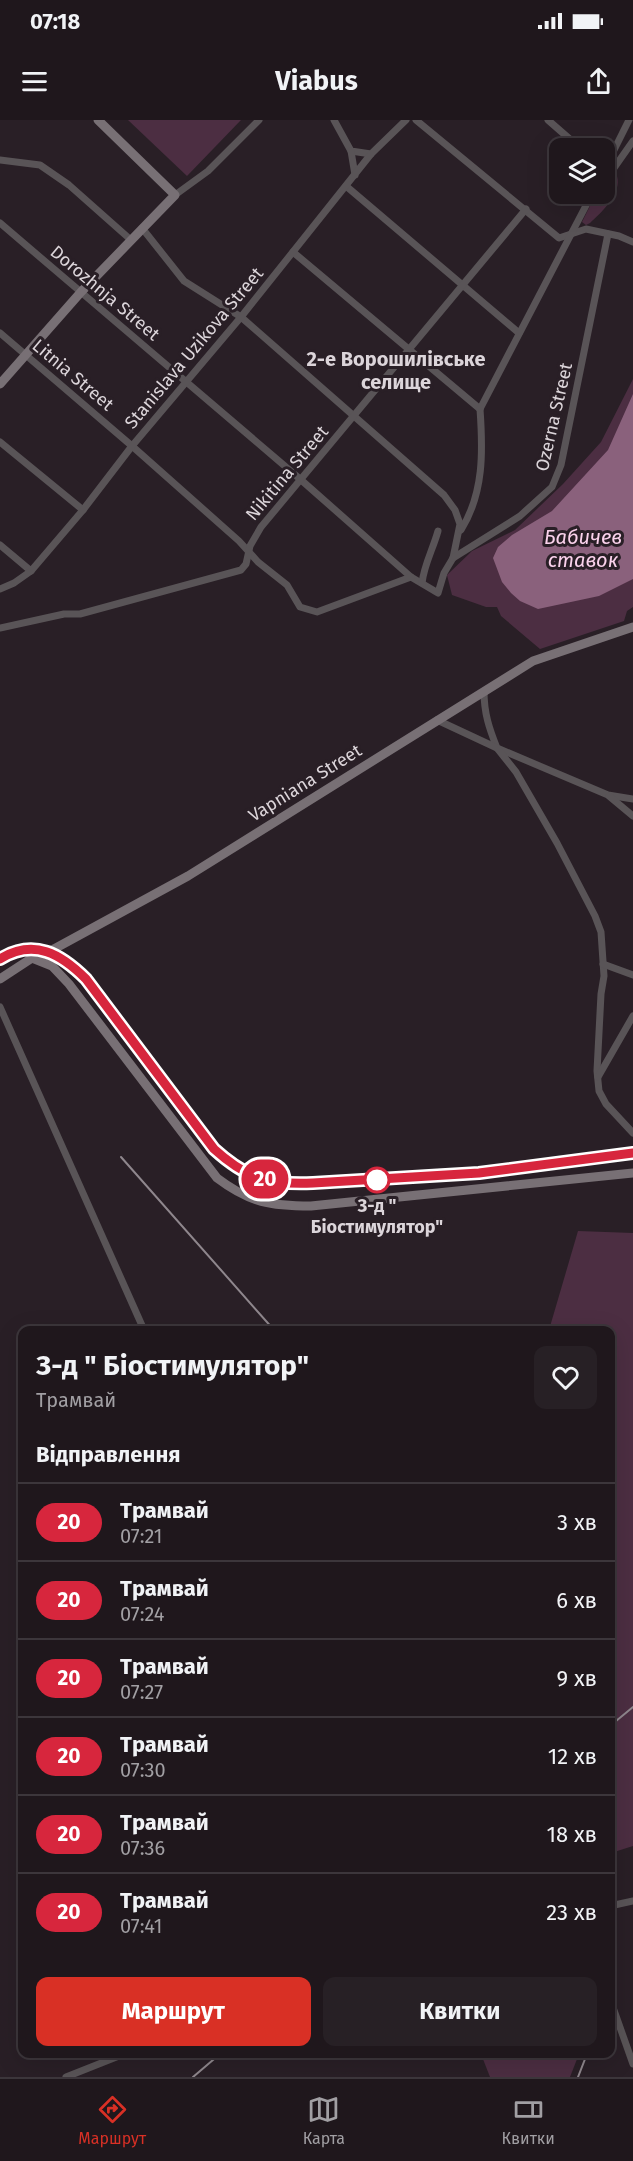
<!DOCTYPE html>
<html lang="uk">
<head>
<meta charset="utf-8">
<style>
	:root { --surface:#1f171c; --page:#272025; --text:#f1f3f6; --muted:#a19fa3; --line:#3c363b; --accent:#d93025 }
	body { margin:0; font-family:"Fira Sans",sans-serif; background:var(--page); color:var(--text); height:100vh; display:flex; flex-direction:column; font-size:22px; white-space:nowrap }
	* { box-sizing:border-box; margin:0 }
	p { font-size:20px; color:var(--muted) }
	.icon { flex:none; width:33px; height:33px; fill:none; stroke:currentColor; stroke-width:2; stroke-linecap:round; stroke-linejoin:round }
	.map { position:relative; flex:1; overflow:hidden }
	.side { position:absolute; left:18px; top:1206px; width:597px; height:732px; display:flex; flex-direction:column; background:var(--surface); border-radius:12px; box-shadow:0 6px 24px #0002,0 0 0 2px var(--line) }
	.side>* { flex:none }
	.badge { padding:0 12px; border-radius:20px; font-size:21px; line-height:39px }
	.buttons { position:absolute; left:549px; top:18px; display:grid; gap:12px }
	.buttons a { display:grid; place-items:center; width:66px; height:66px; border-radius:12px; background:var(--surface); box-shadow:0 6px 24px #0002,0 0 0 2px var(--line); font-size:30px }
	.map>.badge { position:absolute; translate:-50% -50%; box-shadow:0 0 0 3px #fff }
	h2 { padding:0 18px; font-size:22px; line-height:54px }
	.round { display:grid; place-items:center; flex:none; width:63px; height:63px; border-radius:12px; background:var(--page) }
	.overview { display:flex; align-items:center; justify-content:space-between; height:102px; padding:0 18px }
	h1 { font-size:28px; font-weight:700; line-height:45px }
	.cta { display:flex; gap:12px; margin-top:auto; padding:12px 18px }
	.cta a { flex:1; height:69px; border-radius:12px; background:var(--accent); color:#fff; font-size:24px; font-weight:700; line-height:69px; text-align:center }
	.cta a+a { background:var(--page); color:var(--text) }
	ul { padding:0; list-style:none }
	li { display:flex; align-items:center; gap:18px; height:78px; padding:0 18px; border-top:2px solid var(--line) }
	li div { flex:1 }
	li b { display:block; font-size:22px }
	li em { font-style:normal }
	li .badge { min-width:66px; font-weight:700; text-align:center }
	.status { display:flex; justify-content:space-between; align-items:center; height:42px; padding:0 30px; background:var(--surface); direction:ltr }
	.status svg { height:16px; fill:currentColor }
	header { display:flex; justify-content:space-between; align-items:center; height:78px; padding:0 18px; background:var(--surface); font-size:27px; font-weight:700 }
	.dock { display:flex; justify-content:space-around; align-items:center; height:84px; border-top:2px solid var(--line); background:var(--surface); font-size:16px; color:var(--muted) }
	.dock a { display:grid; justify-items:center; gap:3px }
	.dock .on { color:var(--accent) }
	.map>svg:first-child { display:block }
</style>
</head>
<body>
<div class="status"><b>07:18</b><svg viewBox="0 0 49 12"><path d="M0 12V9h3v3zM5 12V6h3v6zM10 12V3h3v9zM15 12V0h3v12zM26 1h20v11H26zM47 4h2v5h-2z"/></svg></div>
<header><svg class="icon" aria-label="menu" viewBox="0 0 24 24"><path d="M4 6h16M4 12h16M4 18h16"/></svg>Viabus<svg class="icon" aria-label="share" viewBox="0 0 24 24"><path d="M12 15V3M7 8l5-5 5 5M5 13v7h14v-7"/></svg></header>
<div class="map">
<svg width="633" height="1957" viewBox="0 0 633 1957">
	<rect width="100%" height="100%" fill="#291f26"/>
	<g fill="#4c2e42">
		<path d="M128,0H241L187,56Z"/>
		<path d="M612,53L617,56C622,73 602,92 590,103L586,105L582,102L596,74H604L605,59Z"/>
		<path d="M633,259V487L627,491L624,501L540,529L501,496L497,487H486L452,475L447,455L472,431L515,410L563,364L601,322Z"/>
		<path d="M578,1111L633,1113V1726L611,1733L610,1210H549Z"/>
		<path d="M481,1934H579L570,1957H490Z"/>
	</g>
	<path fill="#8a617c" d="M633,274V459L599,476L538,489L520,481L511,473L502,462L493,438L498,427L512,415L552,391L608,330Z"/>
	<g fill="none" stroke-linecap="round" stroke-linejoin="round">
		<g stroke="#595457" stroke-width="7">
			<path d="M334,0L351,31L371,34"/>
			<path d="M416,0L559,118L586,109L619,116L633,122"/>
			<path d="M548,0L580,28"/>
			<path d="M351,31L355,55"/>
			<path d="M0,40L40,45L69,65L131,120"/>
			<path d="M604,50L629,0"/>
			<path d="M604,50L614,48L633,21"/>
			<path d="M346,66L519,213"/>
			<path d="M175,75L208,51L259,0"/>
			<path d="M0,103L300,359L411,457L438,473L444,453L453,438L460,404L455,390L444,375L241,197L184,161L142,108"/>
			<path d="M293,132L480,289"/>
			<path d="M0,213L132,326L239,421L258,442L287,465L300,487L317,492L411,457"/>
			<path d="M0,322L83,390"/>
			<path d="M461,410C484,373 483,331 480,289L592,74"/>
			<path d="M0,425L31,451"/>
			<path d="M453,438L520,396L552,367L561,345L608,114"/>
			<path d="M422,463C424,445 433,429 438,411"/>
			<path d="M0,469L14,463L31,451L83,390L132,326L241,197L371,34L406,0"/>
			<path d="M0,508L64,494H80L241,450L246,444L250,426L261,407L526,89"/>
			<path d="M484,571C484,593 489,608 497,628L608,675L633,679"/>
			<path d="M437,600L497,628L516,652L557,723L595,796L601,812L604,856L601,874L597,951L599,971L606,984L633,1013"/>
			<path d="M609,676L633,696"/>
			<path d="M603,844L633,855"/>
			<path d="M0,887L144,1210"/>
			<path d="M598,957L633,896"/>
			<path d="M610,1786L633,1781"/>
			<path d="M610,1879L633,1944"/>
			<path d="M66,1957L124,1934"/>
		</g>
		<g stroke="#787075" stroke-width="9">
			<path d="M0,264L81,172L175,75L98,0"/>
			<path d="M32,838L52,846L69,864L217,1058C250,1083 271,1086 311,1086L633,1053"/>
			<path d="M0,859L32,838L54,829L188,756L533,541L633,507"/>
		</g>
		<path stroke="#8f878d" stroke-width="1.5" d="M0,839C34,818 61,834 86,859L214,1029C247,1059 269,1065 313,1063L479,1053L633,1033"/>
		<g stroke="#8f878d" stroke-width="2">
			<path d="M121,1037L274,1210"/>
			<path d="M610,1606L633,1587"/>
			<path d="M193,1957L220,1934"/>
			<path d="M578,1957L587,1934"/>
		</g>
	</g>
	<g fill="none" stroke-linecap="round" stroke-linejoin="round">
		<g stroke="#fff" stroke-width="14">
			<path id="line" d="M0,839C34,818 61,834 86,859L214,1029C247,1059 269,1065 313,1063L479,1053L633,1033"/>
		</g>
		<use href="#line" stroke="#d7263d" stroke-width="9"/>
	</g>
	<circle fill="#fff" stroke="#d7263d" stroke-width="3" cx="377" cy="1060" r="12"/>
	<g text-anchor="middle" stroke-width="6" stroke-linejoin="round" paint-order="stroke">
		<g font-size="18" fill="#dcd5da" stroke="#291f26">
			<text transform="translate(105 173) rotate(40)" y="6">Dorozhnja Street</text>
			<text transform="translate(194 228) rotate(-50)" y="6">Stanislava Uzikova Street</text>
			<text transform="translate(73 255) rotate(40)" y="6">Litnia Street</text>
			<text transform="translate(554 297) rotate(-77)" y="6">Ozerna Street</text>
			<text transform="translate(287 353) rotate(-50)" y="6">Nikitina Street</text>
			<text transform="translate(305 663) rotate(-32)" y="6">Vapniana Street</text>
		</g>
		<g font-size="18" font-weight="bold" fill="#dcd5da" stroke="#291f26">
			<text x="377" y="1092">З-д "<tspan x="377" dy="21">Біостимулятор"</tspan></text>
		</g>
		<g font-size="20" font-weight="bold" fill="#dcd5da" stroke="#291f26">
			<text x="396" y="246">2-е Ворошилівське<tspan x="396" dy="23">селище</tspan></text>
		</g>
		<g font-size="20" font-style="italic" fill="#fbd2ec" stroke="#291f26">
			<text x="583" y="424">Бабичев<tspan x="583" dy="23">ставок</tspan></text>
		</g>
	</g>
</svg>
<div class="buttons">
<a><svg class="icon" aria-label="layers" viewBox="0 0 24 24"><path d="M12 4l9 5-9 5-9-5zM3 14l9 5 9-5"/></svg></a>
</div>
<b class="badge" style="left:265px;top:1059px;background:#d7263d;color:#fff">20</b>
<section class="side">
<div class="overview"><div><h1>З-д &quot; Біостимулятор&quot;</h1><p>Трамвай</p></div><a class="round"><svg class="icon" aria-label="heart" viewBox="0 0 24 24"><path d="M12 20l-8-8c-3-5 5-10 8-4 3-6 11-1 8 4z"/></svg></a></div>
<h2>Відправлення</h2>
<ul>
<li><span class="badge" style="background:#d7263d;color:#fff">20</span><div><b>Трамвай</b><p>07:21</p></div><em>3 хв</em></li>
<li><span class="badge" style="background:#d7263d;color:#fff">20</span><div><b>Трамвай</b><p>07:24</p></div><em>6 хв</em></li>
<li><span class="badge" style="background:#d7263d;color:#fff">20</span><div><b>Трамвай</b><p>07:27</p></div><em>9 хв</em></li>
<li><span class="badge" style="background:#d7263d;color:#fff">20</span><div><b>Трамвай</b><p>07:30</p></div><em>12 хв</em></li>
<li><span class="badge" style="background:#d7263d;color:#fff">20</span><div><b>Трамвай</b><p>07:36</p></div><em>18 хв</em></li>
<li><span class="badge" style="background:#d7263d;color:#fff">20</span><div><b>Трамвай</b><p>07:41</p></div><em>23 хв</em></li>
</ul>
<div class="cta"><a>Маршрут</a><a>Квитки</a></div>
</section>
</div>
<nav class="dock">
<a class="on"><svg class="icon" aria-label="directions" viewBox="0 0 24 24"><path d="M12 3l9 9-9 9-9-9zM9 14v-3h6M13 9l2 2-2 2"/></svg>Маршрут</a>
<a><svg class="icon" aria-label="map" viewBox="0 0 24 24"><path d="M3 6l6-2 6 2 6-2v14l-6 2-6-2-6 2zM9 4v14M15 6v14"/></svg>Карта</a>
<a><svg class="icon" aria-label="tickets" viewBox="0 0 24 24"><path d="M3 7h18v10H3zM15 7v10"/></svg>Квитки</a>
</nav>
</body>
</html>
